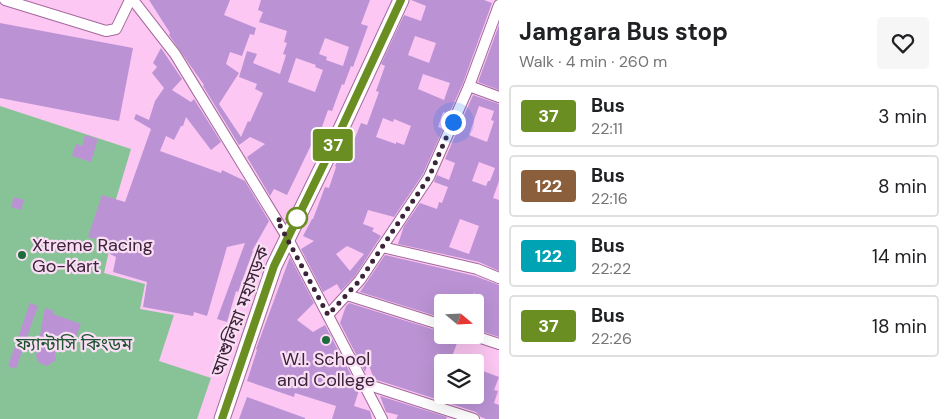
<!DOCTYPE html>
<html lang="en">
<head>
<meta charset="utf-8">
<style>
	:root { --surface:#fff; --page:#f6f6f6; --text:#202124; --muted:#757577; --line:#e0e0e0 }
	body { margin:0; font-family:"DM Sans","Noto Sans Bengali",sans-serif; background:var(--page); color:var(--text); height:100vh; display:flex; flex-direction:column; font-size:19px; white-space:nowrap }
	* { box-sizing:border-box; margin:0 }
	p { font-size:16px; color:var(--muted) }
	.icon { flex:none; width:28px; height:28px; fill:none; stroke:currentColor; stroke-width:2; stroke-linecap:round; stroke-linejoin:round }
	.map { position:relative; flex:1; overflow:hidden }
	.sheet { display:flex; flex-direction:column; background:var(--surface); width:450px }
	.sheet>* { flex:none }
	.badge { padding:0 10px; border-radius:4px; font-size:18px; line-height:32px }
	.needle { width:32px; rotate:109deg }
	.fabs { position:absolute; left:434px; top:294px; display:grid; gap:10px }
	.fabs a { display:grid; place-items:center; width:50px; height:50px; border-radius:5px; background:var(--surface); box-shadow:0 5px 20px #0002; font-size:25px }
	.you { position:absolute; width:25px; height:25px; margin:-12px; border:4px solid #fff; border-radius:50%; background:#1a73e8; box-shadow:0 0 0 8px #1a73e833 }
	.map>.badge { position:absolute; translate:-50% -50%; box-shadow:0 0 0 2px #fff }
	.round { display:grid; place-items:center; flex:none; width:52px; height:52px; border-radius:5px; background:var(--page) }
	.overview { display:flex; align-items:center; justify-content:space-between; height:85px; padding:0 20px }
	h1 { font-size:24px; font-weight:700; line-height:38px }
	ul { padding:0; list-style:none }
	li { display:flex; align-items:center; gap:15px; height:62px; margin:0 10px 8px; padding:0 10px; border:2px solid var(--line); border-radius:5px }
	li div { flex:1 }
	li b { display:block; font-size:19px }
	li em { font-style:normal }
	li .badge { min-width:55px; font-weight:700; text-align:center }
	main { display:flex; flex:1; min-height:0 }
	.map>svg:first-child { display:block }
</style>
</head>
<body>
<main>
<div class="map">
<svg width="499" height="419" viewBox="0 0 499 419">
	<rect width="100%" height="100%" fill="#fcc7f3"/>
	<path fill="#88c397" d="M0,106L131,149L117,196L99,242L110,247L104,273L145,284L140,309L174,315L159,361L211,378L197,419H0Z"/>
	<g fill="#bb93d5" fill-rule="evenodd">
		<path d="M149,0H230L224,15L256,28L254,35L250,34L242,56L230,52L226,64L239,73L219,104L241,137L248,121L250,122L263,93L255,89L257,84L239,77L247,51L257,54L253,63L280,74L286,55L283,54L287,43L284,42L287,31L259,22L263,12L258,10L261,0H370L361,24L368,26L353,67L351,66L344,85L342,84L332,111L328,110L317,141L314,139L287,195L274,189L270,196L247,157L265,144L250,137L239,145L203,86L204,85L169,35L170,33ZM325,38L349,47L343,66L326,60L327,57L319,54ZM296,58L316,65L315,67L323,70L315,92L288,82Z"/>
		<path d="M411,0H484L492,3L463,83L449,114L443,112L438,127L443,129L423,174L394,217L368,210L363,224L374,228L372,231L381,236L355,276L341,291L337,284L323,292L301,249L314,241L303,236L312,219H313L325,187L329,188L336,167L335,166L346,141L353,143L361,123L367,125L379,92L376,91L385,66L381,64L404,15L421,21L426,6ZM415,36L436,43L429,63L408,55ZM423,74L450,83L444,100L418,89ZM383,118L393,122L394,119L411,126L404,145L396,142V144L376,137ZM347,246L364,254L350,271L336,254Z"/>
		<path d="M0,23L133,48L119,121L0,98Z"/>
		<path d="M499,25V90L478,82Z"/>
		<path d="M161,48L182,79L172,90L191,102L194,99L221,142L211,150L186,117L183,126H181L174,140L166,136L160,151L221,173L222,170L245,181L269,221L252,251H253L238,292L236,291L227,322L217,319L245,243L227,247L207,316L194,312L193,316L143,307L147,282L113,272L116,257L110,254L113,244L88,237L102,195L125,202L151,129L134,119L136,114L149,120L155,101L164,88L152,73L157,67L153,63Z"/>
		<path d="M473,95L499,104V181L493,198L499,200V271L479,262L398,244L404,226L420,203L437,209L439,202L442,203L448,187L434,182L437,175L449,180L455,163L445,159ZM479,106L494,111L491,120L494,121L487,142L469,135ZM479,162L495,168L490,181H488L486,186L472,181ZM460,219L479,226L469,254L449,247Z"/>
		<path d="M85,135L98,139L91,162L72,156L76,144L82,146Z"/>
		<path d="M14,197L24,200L21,210L11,207Z"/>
		<path d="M385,255L475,276L499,285V337L475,329V292L471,302H458L442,297V318L360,292Z"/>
		<path d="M290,257L314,303L297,320L313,332L325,325L359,390L354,406L370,411L372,419H332L336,406L295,393L294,397L247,381L257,350L256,349Z"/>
		<path d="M30,303L38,306L16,369L8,366Z"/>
		<path d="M349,303L442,332V335H460L450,362H442V395H475V378L480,380L483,371L499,377L494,390L498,391L494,403L499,405V419H486L481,417L476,412L374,379L368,363L365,372L340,323L346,306Z"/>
		<path d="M45,308L54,311L53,314L81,324L72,348L54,342L56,360L47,366L38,362L36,356Z"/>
		<path d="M380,396L447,417L446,419H396L398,415L386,412Z"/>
		<path d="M247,397L305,418V419H239Z"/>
	</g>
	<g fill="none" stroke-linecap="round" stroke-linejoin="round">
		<g stroke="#a4689b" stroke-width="12">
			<g id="minor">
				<path d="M5,0L106,31L116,29L130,0"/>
				<path d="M133,0L175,54L287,237L382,419"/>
				<path d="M469,86L499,97"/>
				<path d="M382,247L477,269L499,278"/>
				<path d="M347,295L442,325"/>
				<path d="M328,315L360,280L429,177L469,86L499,5"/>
				<path d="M472,335L499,344"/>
				<path d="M363,383L474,419"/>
			</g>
		</g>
		<g stroke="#a4689b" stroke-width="17">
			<path id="highway" d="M222,419L274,266L342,127L401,0"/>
		</g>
		<use href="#minor" stroke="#fff" stroke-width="10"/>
		<use href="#highway" stroke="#fff" stroke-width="15"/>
	</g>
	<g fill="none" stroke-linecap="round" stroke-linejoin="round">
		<g stroke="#fff" stroke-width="11">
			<path id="line" d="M222,419L274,266L342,127L401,0"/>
		</g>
		<use href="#line" stroke="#6b8e23" stroke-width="8"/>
		<path stroke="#3c2339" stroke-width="5" stroke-dasharray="0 9" d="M297,218L277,220L328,315L360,280L429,177L453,122"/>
	</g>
	<circle fill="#fff" stroke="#6b8e23" stroke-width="2.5" cx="297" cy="218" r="10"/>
	<g fill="#1d6b3b" stroke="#f9def4" stroke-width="2">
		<circle cx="22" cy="255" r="5"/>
		<circle cx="326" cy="340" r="5"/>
	</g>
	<g text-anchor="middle" stroke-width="4.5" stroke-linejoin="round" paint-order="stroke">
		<g font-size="18" fill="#3c2339" stroke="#f9def4" text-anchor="start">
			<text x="32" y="251">Xtreme Racing<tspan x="32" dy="21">Go-Kart</tspan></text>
			<text x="326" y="365" text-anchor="middle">W.I. School<tspan x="326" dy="21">and College</tspan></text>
		</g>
		<g font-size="18" fill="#3c2339" stroke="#f9def4">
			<text transform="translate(240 311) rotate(-70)" y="6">আশুলিয়া মহাসড়ক</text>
		</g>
		<g font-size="18" fill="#1c532f" stroke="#f9def4">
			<text x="74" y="350">ফ্যান্টাসি কিংডম</text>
		</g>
	</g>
</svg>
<div class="fabs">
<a><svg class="needle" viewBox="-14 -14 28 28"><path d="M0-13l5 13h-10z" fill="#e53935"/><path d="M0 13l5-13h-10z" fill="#757577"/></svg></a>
<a><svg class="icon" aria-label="layers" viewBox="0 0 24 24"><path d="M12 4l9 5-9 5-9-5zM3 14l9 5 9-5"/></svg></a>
</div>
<div class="you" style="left:453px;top:122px"></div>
<b class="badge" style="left:333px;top:145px;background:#6b8e23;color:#fff">37</b>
</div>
<section class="sheet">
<div class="overview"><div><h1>Jamgara Bus stop</h1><p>Walk · 4 min · 260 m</p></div><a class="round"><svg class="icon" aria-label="heart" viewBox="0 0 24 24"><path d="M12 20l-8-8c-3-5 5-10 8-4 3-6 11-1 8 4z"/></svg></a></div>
<ul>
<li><span class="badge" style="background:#6b8e23;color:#fff">37</span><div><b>Bus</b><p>22:11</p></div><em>3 min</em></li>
<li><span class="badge" style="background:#8b5e3c;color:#fff">122</span><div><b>Bus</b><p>22:16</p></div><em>8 min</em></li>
<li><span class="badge" style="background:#00a3b4;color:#fff">122</span><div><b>Bus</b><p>22:22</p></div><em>14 min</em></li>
<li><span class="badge" style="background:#6b8e23;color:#fff">37</span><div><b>Bus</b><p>22:26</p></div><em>18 min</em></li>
</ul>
</section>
</main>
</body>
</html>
